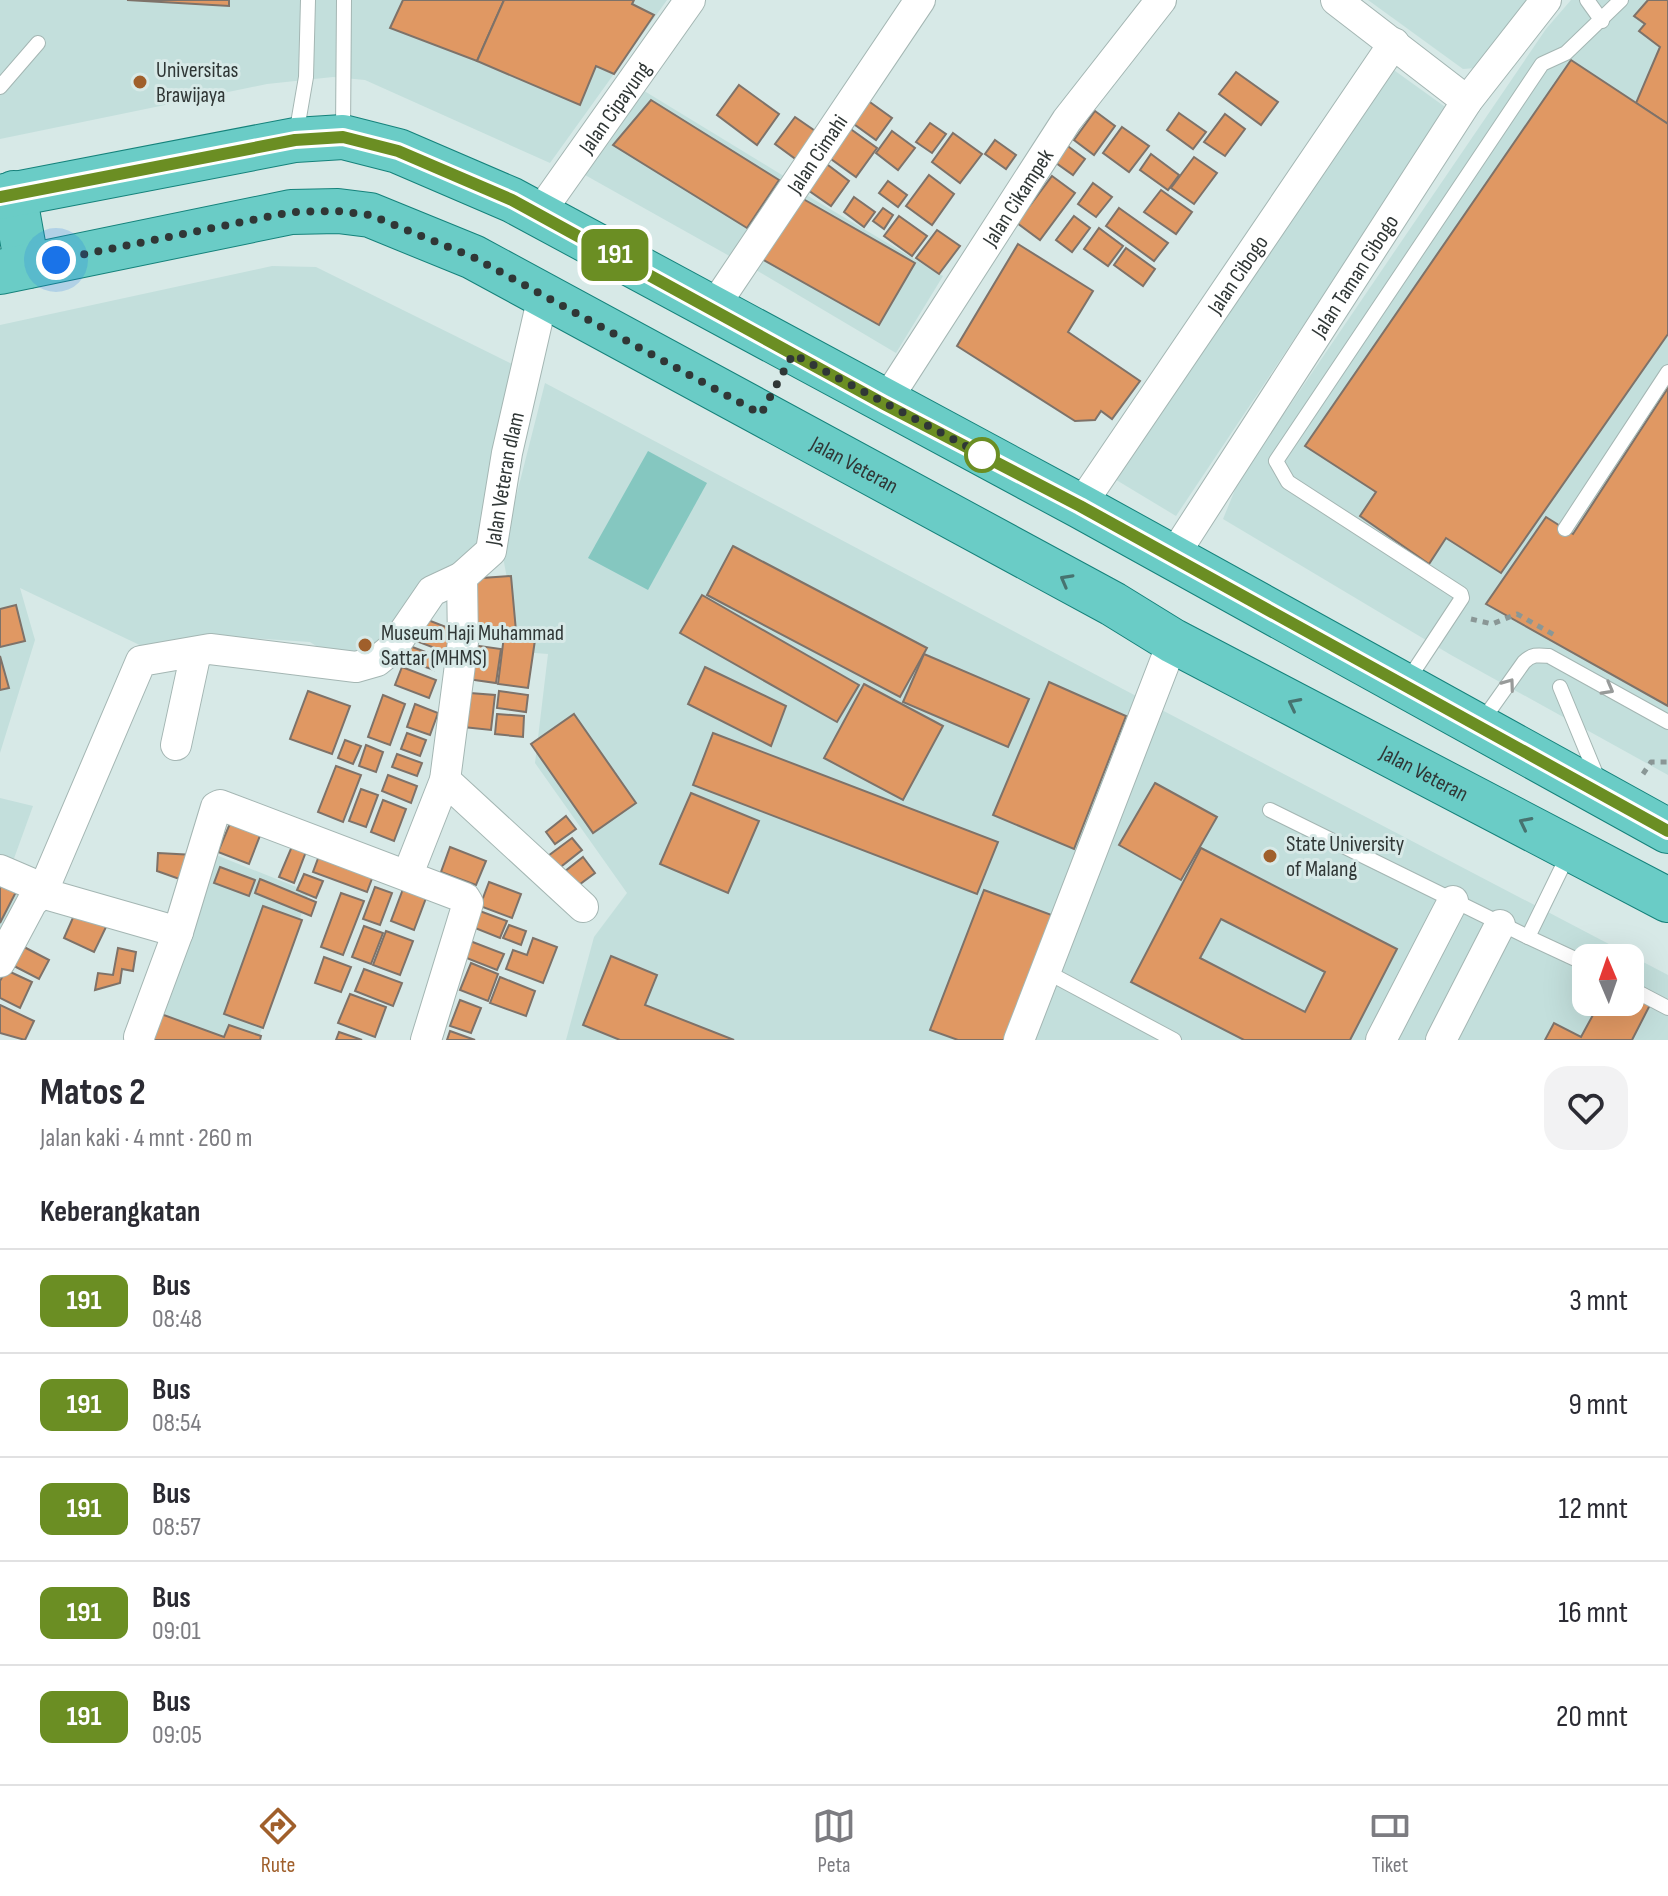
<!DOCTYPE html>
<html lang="id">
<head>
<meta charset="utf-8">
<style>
	:root { --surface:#fff; --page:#f2f2f3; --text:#2b2b33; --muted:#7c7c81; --line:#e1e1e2; --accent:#a05f2b }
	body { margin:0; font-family:"Sofia Sans Condensed",sans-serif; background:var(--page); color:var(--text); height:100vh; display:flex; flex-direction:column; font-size:30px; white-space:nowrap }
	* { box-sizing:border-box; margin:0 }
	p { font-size:26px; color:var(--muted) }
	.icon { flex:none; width:44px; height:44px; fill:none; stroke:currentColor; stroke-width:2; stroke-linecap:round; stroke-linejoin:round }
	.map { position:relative; height:1040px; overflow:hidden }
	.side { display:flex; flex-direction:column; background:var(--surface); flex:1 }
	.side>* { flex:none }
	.badge { padding:0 16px; border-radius:12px; font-size:28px; line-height:52px }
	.needle { width:52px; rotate:358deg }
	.controls { position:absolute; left:1572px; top:944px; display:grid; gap:16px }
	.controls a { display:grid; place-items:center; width:72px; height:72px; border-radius:16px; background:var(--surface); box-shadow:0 8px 32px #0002; font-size:40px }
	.you { position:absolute; width:40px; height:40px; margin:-20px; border:6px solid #fff; border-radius:50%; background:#1a73e8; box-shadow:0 0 0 12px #1a73e833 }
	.map>.badge { position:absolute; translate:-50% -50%; box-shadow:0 0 0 4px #fff }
	h2 { padding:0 40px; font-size:30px; line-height:72px }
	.round { display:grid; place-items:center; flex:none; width:84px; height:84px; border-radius:24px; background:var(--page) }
	.summary { display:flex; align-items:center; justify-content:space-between; height:136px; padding:0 40px }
	h1 { font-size:38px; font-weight:700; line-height:60px }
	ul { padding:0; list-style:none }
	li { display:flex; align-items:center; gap:24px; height:104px; padding:0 40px; border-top:2px solid var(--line) }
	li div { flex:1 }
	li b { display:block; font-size:30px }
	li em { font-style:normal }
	li .badge { min-width:88px; font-weight:700; text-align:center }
	.tab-bar { display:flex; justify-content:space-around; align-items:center; height:112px; border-top:2px solid var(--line); background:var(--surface); font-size:22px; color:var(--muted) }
	.tab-bar a { display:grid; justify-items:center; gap:4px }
	.tab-bar .selected { color:var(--accent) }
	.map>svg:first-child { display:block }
</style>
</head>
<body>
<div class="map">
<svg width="1668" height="1040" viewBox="0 0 1668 1040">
	<rect width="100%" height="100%" fill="#d7e9e7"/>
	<g fill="#c3dfdc" fill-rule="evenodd">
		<path d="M0,0H667L550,163L365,80L333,77L267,84L0,139Z"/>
		<path d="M1368,0H1531L1476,68L1463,69Z"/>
		<path d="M1571,0H1668V775L1451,655L1223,519L1239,480L1546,29Z"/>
		<path d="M1391,68L1448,109L1176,516L1113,478Z"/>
		<path d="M641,89L787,178L733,258L585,175Z"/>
		<path d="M798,190L943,276L896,353L751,267Z"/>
		<path d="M272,266L316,267L518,367L480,550L382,646L338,660L310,642L236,637L148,649L20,588L35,640L0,753V325Z"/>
		<path d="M545,383L1138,697L1009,1040H566L594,937L627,893L535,763L548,654L521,652L502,552Z"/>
		<path d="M1158,708L1668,975V1040H1031ZM1586,958H1630V1002H1586Z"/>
		<path d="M0,798L33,806L8,875L33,889L0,949Z"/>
		<path d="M206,851L309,892L258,1040H141Z"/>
	</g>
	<path fill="#85c7c0" d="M648,451L707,483L648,590L588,558Z"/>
	<g fill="#e09863" stroke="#7e7269" stroke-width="2" fill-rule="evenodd">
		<path d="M127,0H229V6Z"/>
		<path d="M403,0H504L477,61L390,28Z"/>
		<path d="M504,0H634L632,4L654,15L614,74L596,66L580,105L477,61Z"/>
		<path d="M1648,0H1668V124L1636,103L1660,47L1639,31L1645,24L1634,16Z"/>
		<path d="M1571,60L1668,124V334L1501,573L1446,538L1429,564L1360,516L1376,492L1305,446Z"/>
		<path d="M1236,72L1278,102L1261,125L1219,94Z"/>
		<path d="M739,85L779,114L757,145L717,115Z"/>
		<path d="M651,100L779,180L747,228L613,145Z"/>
		<path d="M867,100L892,118L876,140L851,122Z"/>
		<path d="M1095,111L1115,126L1094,155L1074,140Z"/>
		<path d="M1179,113L1206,132L1193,149L1167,130Z"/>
		<path d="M1225,114L1245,129L1225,156L1204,142Z"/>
		<path d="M795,117L821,135L801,163L775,144Z"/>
		<path d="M930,123L946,134L932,153L916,142Z"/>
		<path d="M845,125L877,148L856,177L824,154Z"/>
		<path d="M1122,127L1149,146L1129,172L1103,153Z"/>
		<path d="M892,131L915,148L898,170L876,153Z"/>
		<path d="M953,133L982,154L960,183L932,162Z"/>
		<path d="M995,140L1016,155L1006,169L985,154Z"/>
		<path d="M1061,141L1085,159L1073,175L1049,158Z"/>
		<path d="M1151,154L1179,175L1168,190L1140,170Z"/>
		<path d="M1194,157L1217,173L1194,204L1171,188Z"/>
		<path d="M824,162L849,181L831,206L805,188Z"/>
		<path d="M929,175L954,194L932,225L906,206Z"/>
		<path d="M1052,176L1075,193L1040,240L1017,223Z"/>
		<path d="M888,181L907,195L898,207L879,193Z"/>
		<path d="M1093,183L1112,197L1096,217L1078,204Z"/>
		<path d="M1161,190L1192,212L1176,234L1144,212Z"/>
		<path d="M798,196L915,263L879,325L762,259Z"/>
		<path d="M854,197L875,212L864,227L844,212Z"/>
		<path d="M883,208L893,215L884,229L873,221Z"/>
		<path d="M1119,208L1168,243L1154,261L1106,226Z"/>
		<path d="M899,216L927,236L912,256L884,236Z"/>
		<path d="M1074,216L1090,228L1072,252L1056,240Z"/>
		<path d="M1099,228L1123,246L1108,266L1084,249Z"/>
		<path d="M937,230L960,246L939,274L916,258Z"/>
		<path d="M1018,244L1093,291L1068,332L1140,381L1112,419L1101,411L1095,420L1075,421L957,346Z"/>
		<path d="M1126,248L1155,269L1143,286L1114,265Z"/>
		<path d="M1668,388V706L1486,604L1546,517L1573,534Z"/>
		<path d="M733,546L927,648L900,697L707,595Z"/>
		<path d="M511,576L516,631L473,634L468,579Z"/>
		<path d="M702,595L859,685L837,722L680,633Z"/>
		<path d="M16,605L25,641L0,647V609Z"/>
		<path d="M420,617L454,630L445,652L411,639Z"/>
		<path d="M504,636L535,640L528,688L498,684Z"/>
		<path d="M465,644L501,649L496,683L460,678Z"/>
		<path d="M407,645L439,657L434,670L402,659Z"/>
		<path d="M924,654L1029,699L1008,747L903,702Z"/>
		<path d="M0,656L9,688L0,690Z"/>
		<path d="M402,667L436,680L429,698L395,685Z"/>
		<path d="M705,667L786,706L771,746L688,704Z"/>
		<path d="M1049,682L1126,716L1074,849L993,815Z"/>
		<path d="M864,684L943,726L903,800L824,758Z"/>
		<path d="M308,691L350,706L332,754L290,739Z"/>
		<path d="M499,691L528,695L526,712L497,708Z"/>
		<path d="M457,692L495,695L491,730L454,726Z"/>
		<path d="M383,695L405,704L390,745L368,737Z"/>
		<path d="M415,704L438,713L430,735L407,727Z"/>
		<path d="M497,714L524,716L523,737L495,734Z"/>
		<path d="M574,714L636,803L593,833L531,744Z"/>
		<path d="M407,733L426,740L420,756L401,749Z"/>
		<path d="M713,733L998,842L977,894L693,785Z"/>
		<path d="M345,740L361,746L353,764L338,758Z"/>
		<path d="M366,745L383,752L376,772L359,766Z"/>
		<path d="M397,754L422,763L417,776L392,767Z"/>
		<path d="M336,766L361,775L343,822L318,812Z"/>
		<path d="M388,775L417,786L411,803L382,791Z"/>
		<path d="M1155,783L1217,817L1181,880L1119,845Z"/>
		<path d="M361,789L378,795L366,827L349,821Z"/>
		<path d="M691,793L759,821L728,893L660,864Z"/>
		<path d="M383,800L406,809L394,841L371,832Z"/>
		<path d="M566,816L576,829L555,844L546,832Z"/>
		<path d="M231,821L261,833L249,864L218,852Z"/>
		<path d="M572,838L582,850L558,869L548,856Z"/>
		<path d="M293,844L307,849L294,883L279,877Z"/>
		<path d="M323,845L377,865L367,892L313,872Z"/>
		<path d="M450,847L486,861L476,885L441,872Z"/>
		<path d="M1201,848L1397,949L1350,1040H1244L1131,982ZM1221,919L1325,972L1305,1012L1200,958Z"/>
		<path d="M158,853L194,855L185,881L157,871Z"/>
		<path d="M583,857L595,873L576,887L564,872Z"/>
		<path d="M220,867L255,880L249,896L214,883Z"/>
		<path d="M304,874L323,881L316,898L297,890Z"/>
		<path d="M260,879L316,902L311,916L255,893Z"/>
		<path d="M0,881L17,890L0,923Z"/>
		<path d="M489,882L521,894L512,918L480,906Z"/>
		<path d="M375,887L392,893L380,925L363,919Z"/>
		<path d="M403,889L426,898L414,930L391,921Z"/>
		<path d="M984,890L1057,917L1009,1040H958L930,1030Z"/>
		<path d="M341,893L364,901L343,955L321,947Z"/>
		<path d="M263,906L302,920L263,1028L224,1014Z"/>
		<path d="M477,910L507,921L500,938L470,926Z"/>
		<path d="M75,913L106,927L94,952L64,938Z"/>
		<path d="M509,925L526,931L521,945L503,938Z"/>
		<path d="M364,926L383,933L371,964L352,957Z"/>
		<path d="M386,931L413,941L400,975L373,965Z"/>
		<path d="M533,938L557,947L543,983L506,969L513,950L527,955Z"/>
		<path d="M470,941L504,954L497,970L464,957Z"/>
		<path d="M24,947L49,960L39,979L14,966Z"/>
		<path d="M118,948L136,952L133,971L122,969L120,983L95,990L98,973L113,975Z"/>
		<path d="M611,956L657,975L645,1005L734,1040H620L583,1025Z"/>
		<path d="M324,957L351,967L341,992L315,983Z"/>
		<path d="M471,963L498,974L488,1001L460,990Z"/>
		<path d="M364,969L402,983L393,1006L355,991Z"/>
		<path d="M6,970L32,982L20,1008L0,998V981Z"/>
		<path d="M500,977L535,991L526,1016L490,1003Z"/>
		<path d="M1630,989L1652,1001L1632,1040H1545L1554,1023L1581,1037L1600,1002H1630Z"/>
		<path d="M350,994L386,1007L375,1037L338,1023Z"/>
		<path d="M460,1000L481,1008L471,1033L450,1026Z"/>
		<path d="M0,1005L34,1021L25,1040L0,1033Z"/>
		<path d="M161,1014L224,1037L229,1025L261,1036L260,1040H152Z"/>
		<path d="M450,1031L475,1040H447Z"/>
		<path d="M339,1032L362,1040H336Z"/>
	</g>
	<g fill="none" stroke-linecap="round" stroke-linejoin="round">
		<g stroke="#a4b6b3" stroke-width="16">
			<g id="lane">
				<path d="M1587,0L1602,21"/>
				<path d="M0,87L38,43"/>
				<path d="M343,132L344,0"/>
				<path d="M296,135L306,77L308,0"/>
				<path d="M1565,529L1668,372"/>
				<path d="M1406,683L1462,598L1461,594L1288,482L1276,461L1542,64L1566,53L1621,0"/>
				<path d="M1560,687L1598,779"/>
				<path d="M1480,724L1524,662C1532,654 1538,655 1549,656L1668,722"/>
				<path d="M1270,810L1528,937L1568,855"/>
				<path d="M1528,937L1586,964"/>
				<path d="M1047,972L1174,1040"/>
				<path d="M1630,988L1668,1008"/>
			</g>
		</g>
		<g stroke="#a4b6b3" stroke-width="32">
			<g id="street">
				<path d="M1336,0L1467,101"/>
				<path id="s1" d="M538,215L690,0"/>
				<path id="s2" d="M713,308L920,0"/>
				<path id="s3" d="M884,404L1067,120L1161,0"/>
				<path id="s4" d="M1080,506L1394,43"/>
				<path id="s5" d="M1172,558L1467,101L1546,0"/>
				<path d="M176,745L196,652"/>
				<path d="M445,780L583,907"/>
				<path d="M0,870L35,885L42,893L178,932"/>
				<path d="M408,874L445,780L463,642L462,577"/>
				<path id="s6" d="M0,962L32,902L42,893L141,661L210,649L356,667L377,661L393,648L432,591L462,577L491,551L507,453L543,296"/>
				<path d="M139,1037L178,932L216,807L220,805L465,898L468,903L426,1040"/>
				<path d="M1019,1040L1173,641"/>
				<path d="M1381,1040L1453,901"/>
				<path d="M1441,1040L1500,925"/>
			</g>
		</g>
		<g stroke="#15827b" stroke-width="46">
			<g id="primary">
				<path d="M14,193L27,266"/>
				<path d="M0,197L295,140L343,137L398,151L512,200L1080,506L1668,831"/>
				<path id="s7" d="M0,272L291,212L338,211L370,215L473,257L1113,604L1173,641L1668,900"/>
			</g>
		</g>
		<g stroke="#8a9796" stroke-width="5" stroke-dasharray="6 6" stroke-linecap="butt">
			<path d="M1471,619L1492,624L1517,614L1556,636"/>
			<path d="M1643,774L1651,762H1668"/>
		</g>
		<use href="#lane" stroke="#fff" stroke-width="14"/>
		<use href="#street" stroke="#fff" stroke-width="30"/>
		<use href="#primary" stroke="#6accc6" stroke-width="44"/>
	</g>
	<defs><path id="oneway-chevron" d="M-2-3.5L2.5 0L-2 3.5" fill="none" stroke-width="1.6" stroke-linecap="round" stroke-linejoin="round" transform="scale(2)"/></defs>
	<g stroke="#477370">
		<use href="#oneway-chevron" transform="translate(1066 580) rotate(-151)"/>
		<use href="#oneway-chevron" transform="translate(1294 704) rotate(-153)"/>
		<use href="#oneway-chevron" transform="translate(1525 823) rotate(-153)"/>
	</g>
	<g stroke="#989b9a">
		<use href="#oneway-chevron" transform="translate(1509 684) rotate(-54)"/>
		<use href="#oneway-chevron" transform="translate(1608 689) rotate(29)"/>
	</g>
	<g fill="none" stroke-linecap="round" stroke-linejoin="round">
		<g stroke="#fff" stroke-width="18">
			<path id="line" d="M0,197L295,140L343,137L398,151L512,200L884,404L1080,506L1668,831"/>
		</g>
		<use href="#line" stroke="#6b8e23" stroke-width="12"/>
		<path stroke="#303736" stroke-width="8" stroke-dasharray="0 14.4" d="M56,260L291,212L338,211L370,215L473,257L761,414L793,354L996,462L982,455"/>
	</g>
	<g fill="#a05f2b" stroke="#d7e9e7" stroke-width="3">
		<circle cx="140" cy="82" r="8"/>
		<circle cx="365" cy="645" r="8"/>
		<circle cx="1270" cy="856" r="8"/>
	</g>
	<circle fill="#fff" stroke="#6b8e23" stroke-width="4" cx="982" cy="455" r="16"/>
	<g text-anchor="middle" stroke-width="6" stroke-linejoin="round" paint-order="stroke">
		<g font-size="22" fill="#303736" stroke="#d7e9e7" text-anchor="start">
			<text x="156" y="77">Universitas<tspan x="156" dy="25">Brawijaya</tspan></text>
			<text x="381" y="640">Museum Haji Muhammad<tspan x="381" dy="25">Sattar (MHMS)</tspan></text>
			<text x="1286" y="851">State University<tspan x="1286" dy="25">of Malang</tspan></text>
		</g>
		<g font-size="22" fill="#303736" stroke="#d7e9e7">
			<text dy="8" stroke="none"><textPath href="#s1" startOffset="132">Jalan Cipayung</textPath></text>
			<text dy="8" stroke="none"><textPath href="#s2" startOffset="186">Jalan Cimahi</textPath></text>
			<text dy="8" stroke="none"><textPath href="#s3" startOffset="246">Jalan Cikampek</textPath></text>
			<text dy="8" stroke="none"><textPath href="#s4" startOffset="280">Jalan Cibogo</textPath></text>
			<text dy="8" stroke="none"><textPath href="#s5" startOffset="336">Jalan Taman Cibogo</textPath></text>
			<text dy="8" stroke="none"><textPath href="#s7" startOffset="922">Jalan Veteran</textPath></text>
			<text dy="8" stroke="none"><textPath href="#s6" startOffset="808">Jalan Veteran dlam</textPath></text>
			<text dy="8" stroke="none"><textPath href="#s7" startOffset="1570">Jalan Veteran</textPath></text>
		</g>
	</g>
</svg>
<div class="controls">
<a><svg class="needle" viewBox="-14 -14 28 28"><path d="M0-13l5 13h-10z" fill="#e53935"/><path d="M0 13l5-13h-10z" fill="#7c7c81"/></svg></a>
</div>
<div class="you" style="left:56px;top:260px"></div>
<b class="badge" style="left:615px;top:255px;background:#6b8e23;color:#fff">191</b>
</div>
<section class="side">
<div class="summary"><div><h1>Matos 2</h1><p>Jalan kaki · 4 mnt · 260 m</p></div><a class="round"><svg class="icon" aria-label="heart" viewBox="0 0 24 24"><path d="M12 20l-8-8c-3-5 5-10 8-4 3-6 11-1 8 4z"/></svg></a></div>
<h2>Keberangkatan</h2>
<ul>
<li><span class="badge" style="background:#6b8e23;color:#fff">191</span><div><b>Bus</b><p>08:48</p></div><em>3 mnt</em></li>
<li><span class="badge" style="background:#6b8e23;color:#fff">191</span><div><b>Bus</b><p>08:54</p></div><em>9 mnt</em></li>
<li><span class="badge" style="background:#6b8e23;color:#fff">191</span><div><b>Bus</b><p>08:57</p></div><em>12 mnt</em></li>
<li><span class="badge" style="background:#6b8e23;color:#fff">191</span><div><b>Bus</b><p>09:01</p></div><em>16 mnt</em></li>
<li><span class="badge" style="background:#6b8e23;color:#fff">191</span><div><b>Bus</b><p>09:05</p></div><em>20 mnt</em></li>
</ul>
</section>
<nav class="tab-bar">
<a class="selected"><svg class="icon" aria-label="directions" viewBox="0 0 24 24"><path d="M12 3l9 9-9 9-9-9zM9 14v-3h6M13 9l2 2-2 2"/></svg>Rute</a>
<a><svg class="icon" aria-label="map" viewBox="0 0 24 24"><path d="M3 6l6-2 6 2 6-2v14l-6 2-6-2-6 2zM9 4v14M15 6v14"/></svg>Peta</a>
<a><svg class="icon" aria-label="tickets" viewBox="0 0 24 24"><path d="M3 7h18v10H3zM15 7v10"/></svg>Tiket</a>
</nav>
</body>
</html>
